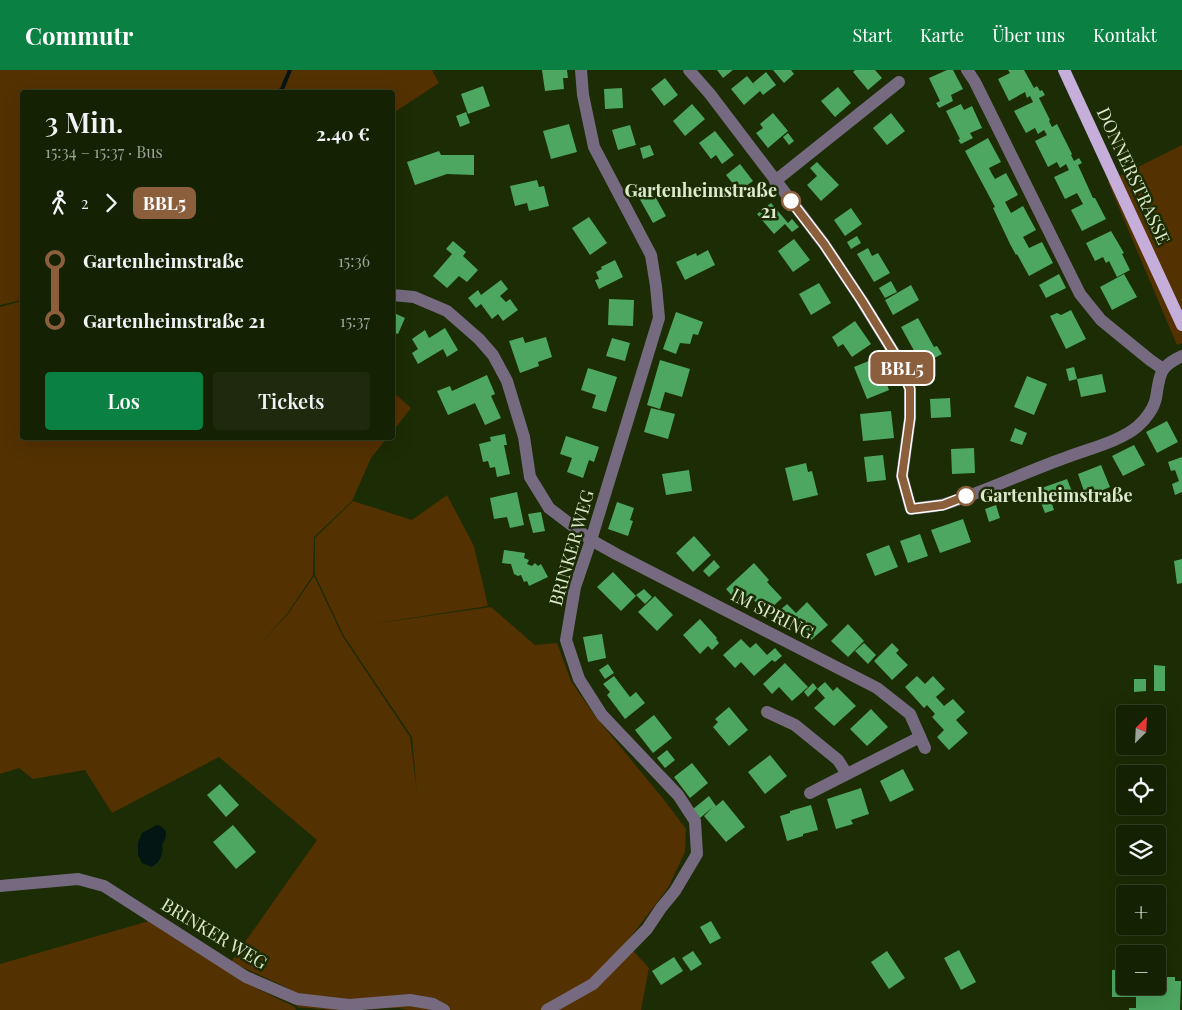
<!DOCTYPE html>
<html lang="de">
<head>
<meta charset="utf-8">
<style>
	:root { --surface:#152103; --page:#1e290d; --text:#f1f3f6; --muted:#9da39a; --line:#343e25; --accent:#0b8043 }
	body { margin:0; font-family:"Playfair Display",serif; background:var(--page); color:var(--text); height:100vh; display:flex; flex-direction:column; font-size:19px; white-space:nowrap }
	* { box-sizing:border-box; margin:0 }
	p { font-size:16px; color:var(--muted) }
	.icon { flex:none; width:28px; height:28px; fill:none; stroke:currentColor; stroke-width:2; stroke-linecap:round; stroke-linejoin:round }
	.map { position:relative; flex:1; overflow:hidden }
	.panel { position:absolute; left:20px; top:20px; width:375px; height:350px; display:flex; flex-direction:column; background:var(--surface); border-radius:5px; box-shadow:0 5px 20px #0002,0 0 0 1px var(--line) }
	.panel>* { flex:none }
	.badge { padding:0 10px; border-radius:8px; font-size:18px; line-height:32px }
	.needle { width:32px; rotate:24deg }
	.buttons { position:absolute; left:1116px; top:635px; display:grid; gap:10px }
	.buttons a { display:grid; place-items:center; width:50px; height:50px; border-radius:5px; background:var(--surface); box-shadow:0 5px 20px #0002,0 0 0 1px var(--line); font-size:25px }
	.map>.badge { position:absolute; translate:-50% -50%; box-shadow:0 0 0 2px #fff }
	.legs { display:flex; align-items:center; gap:8px; height:55px; padding:0 25px; font-size:16px }
	.legs p { margin-inline-start:auto }
	.head { display:flex; align-items:center; justify-content:space-between; height:85px; padding:0 25px }
	h1 { font-size:28px; font-weight:600; line-height:38px }
	.button { display:flex; gap:10px; margin-top:auto; padding:10px 25px }
	.button a { flex:1; height:58px; border-radius:5px; background:var(--accent); color:#fff; font-size:20px; font-weight:600; line-height:58px; text-align:center }
	.button a+a { background:var(--page); color:var(--text) }
	ul { padding:0 25px; list-style:none }
	li { display:flex; align-items:center; gap:18px; height:60px; font-size:19px }
	li i { display:grid; place-items:center; width:8px; height:100%; margin:0 6px; background:currentColor }
	li i::after { content:''; width:12px; height:12px; margin:-6px; border:4px solid; border-radius:50%; background:var(--surface) }
	li p { margin-inline-start:auto }
	li:first-child i { background:linear-gradient(#0000 50%,currentColor 0) }
	li:last-child i { background:linear-gradient(currentColor 50%,#0000 0) }
	header { display:flex; align-items:center; gap:30px; box-sizing:border-box; height:70px; padding:0 25px; background:var(--accent); color:#fff }
	header strong { font-size:24px }
	nav { display:flex; gap:28px; margin-inline-start:auto; font-size:18px }
	.map>svg:first-child { display:block }
</style>
</head>
<body>
<header>
<strong>Commutr</strong>
<nav><a>Start</a><a>Karte</a><a>Über uns</a><a>Kontakt</a></nav>
</header>
<div class="map">
<svg width="1182" height="940" viewBox="0 0 1182 940">
	<rect width="100%" height="100%" fill="#1c2c04"/>
	<g fill="#533100">
		<path d="M0,0H432L439,13L393,43L392,22H22V230L0,235Z"/>
		<path d="M1182,75V273L1177,275L1108,112Z"/>
		<path d="M22,231V368H387L371,388L352,431L314,467L313,505L287,544L258,576L288,544L314,506L343,567L410,667L417,722L412,667L344,566L315,505V468L353,431L412,450L447,425L474,476L488,536L372,554L491,537L535,575L557,573L571,611L595,646L665,731L686,759L685,782L668,818L626,873L649,898L641,940H407L398,938L330,940L297,937L290,919L231,892L317,770L219,687L112,743L85,700L33,709L19,698L0,704V237Z"/>
		<path d="M393,322L411,338L393,361Z"/>
		<path d="M149,851L242,911L295,937L296,940H0V894Z"/>
	</g>
	<path fill="#031614" d="M157,755C168,758 168,766 162,775C164,784 160,792 152,797L142,793L138,785V773L142,763Z"/>
	<g fill="none" stroke-linecap="round" stroke-linejoin="round">
		<path stroke="#031614" stroke-width="4" d="M279,22L282,19L290,0"/>
	</g>
	<g fill="#4da761">
		<path d="M542,0H567L568,8H563L564,19L545,21Z"/>
		<path d="M717,0H733L723,8Z"/>
		<path d="M773,0H791L794,4L784,13Z"/>
		<path d="M855,0H875L882,8L868,20L853,2Z"/>
		<path d="M947,0H953L963,19L951,25L953,31L939,38L936,33L940,31L929,8Z"/>
		<path d="M1008,0H1024L1034,18L1037,16L1040,21L1042,20L1045,25L1039,28L1050,50L1049,51L1052,57L1057,54L1072,84L1071,85L1074,91L1079,88L1082,93L1078,95L1093,128H1095L1106,149L1082,161L1071,140L1083,134L1077,123L1065,129L1054,107L1069,100L1066,94L1060,98L1057,92L1048,97L1035,71L1047,65L1044,60L1038,64L1035,58L1026,63L1014,41L1033,32L1030,26L1027,28L1025,22L1009,31L998,9L1010,3Z"/>
		<path d="M766,2L776,15L763,25L760,21L744,35L731,19L747,6L756,17L753,13Z"/>
		<path d="M665,8L678,25L664,36L651,19Z"/>
		<path d="M483,16L490,36L468,44L461,24Z"/>
		<path d="M838,17L851,33L835,47L821,31Z"/>
		<path d="M622,18L623,38L605,39L604,19Z"/>
		<path d="M692,34L705,49L685,66L673,51Z"/>
		<path d="M961,34L964,40L972,36L982,58L970,63L973,68L961,74L958,70L960,69L946,41Z"/>
		<path d="M466,42L470,53L460,57L456,46Z"/>
		<path d="M773,43L788,61L768,78L756,63L763,58L760,54Z"/>
		<path d="M891,43L905,61L887,75L873,58Z"/>
		<path d="M569,54L577,82L551,89L543,61Z"/>
		<path d="M630,55L636,75L618,80L612,60Z"/>
		<path d="M715,61L734,85L722,94L716,85L711,89L699,73Z"/>
		<path d="M788,63L794,71L789,75L783,67Z"/>
		<path d="M988,68L1001,92L989,98L992,104L995,109L1006,103L1018,125L1005,132L1011,143L1023,136L1036,160L1023,167L1029,178L1042,172L1053,193L1029,206L1017,184L1016,185L1010,174L993,138L995,137L965,81Z"/>
		<path d="M650,75L654,85L643,89L640,78Z"/>
		<path d="M439,81L441,85H474V105L447,104L415,115L407,92Z"/>
		<path d="M817,92L839,115L821,131L807,115L817,106L810,98Z"/>
		<path d="M740,94L753,111L739,121L726,105Z"/>
		<path d="M537,110L539,117L544,116L549,136L529,141L527,133L515,136L510,116Z"/>
		<path d="M651,119L666,146L653,153L638,126Z"/>
		<path d="M771,133L788,153L792,149L799,157L792,162L785,154L774,164L757,144Z"/>
		<path d="M851,138L862,154L845,166L834,150Z"/>
		<path d="M589,147L607,173L590,185L572,158Z"/>
		<path d="M1111,161L1124,183L1122,184L1130,200L1117,207L1109,191L1106,193L1103,187L1095,191L1086,173Z"/>
		<path d="M857,166L861,173L851,179L847,172Z"/>
		<path d="M794,169L810,190L793,202L778,181Z"/>
		<path d="M453,171L466,182L463,186L478,200L467,212L459,206L447,218L433,206L452,184L446,179Z"/>
		<path d="M868,178L872,186L878,183L890,203L874,212L857,184Z"/>
		<path d="M708,180L715,195L685,210L676,192L696,183L697,186Z"/>
		<path d="M615,190L623,207L599,219L595,210L599,209L596,202L602,199L601,197Z"/>
		<path d="M1059,204L1066,218L1046,228L1039,215Z"/>
		<path d="M1124,204L1137,227L1112,240L1100,217Z"/>
		<path d="M501,210L508,219L500,226L506,232L510,229L518,240L503,251L498,244L492,249L481,234L476,238L468,228L478,220L481,225Z"/>
		<path d="M891,211L897,222L885,228L879,218Z"/>
		<path d="M819,213L831,233L811,245L799,224Z"/>
		<path d="M911,215L919,230L893,245L885,230Z"/>
		<path d="M609,229L634,230L633,256L608,255Z"/>
		<path d="M1071,240L1086,269L1066,279L1050,246L1057,243L1061,245Z"/>
		<path d="M392,242L405,248L398,264L392,262Z"/>
		<path d="M676,242L703,252L698,265L693,264L690,274L680,273L676,284L663,279Z"/>
		<path d="M918,248L934,277L937,276L942,284L929,291L924,282L917,286L901,257Z"/>
		<path d="M855,251L871,274L852,287L843,274L838,277L832,267Z"/>
		<path d="M445,258L458,280L447,287L443,279L418,294L412,283L418,279L412,269L425,260L429,268Z"/>
		<path d="M523,267L525,273L546,267L552,287L538,292L539,296L520,303L509,271Z"/>
		<path d="M612,268L630,273L625,291L606,286Z"/>
		<path d="M876,288L889,320L867,329L854,297Z"/>
		<path d="M660,290L690,299L682,327L665,322L660,339L647,335Z"/>
		<path d="M1074,297L1077,309L1069,311L1066,299Z"/>
		<path d="M588,298L617,307L606,342L592,338L596,325L581,320Z"/>
		<path d="M1102,304L1106,322L1081,327L1077,309Z"/>
		<path d="M487,305L495,324L491,326L501,348L485,355L475,333L448,345L437,321L450,316L452,321Z"/>
		<path d="M1027,306L1047,314L1034,345L1014,337Z"/>
		<path d="M950,328L951,347L931,348L930,329Z"/>
		<path d="M651,338L675,344L668,369L644,362Z"/>
		<path d="M891,341L894,368L863,371L860,344Z"/>
		<path d="M1167,351L1178,372L1157,383L1146,362Z"/>
		<path d="M1015,358L1027,363L1022,375L1010,371Z"/>
		<path d="M505,364L507,375H504L510,404L497,407L495,397L490,398L488,391L483,392L479,374L491,371L490,367Z"/>
		<path d="M566,366L599,377L594,392L589,390L583,408L567,402L572,388L560,384Z"/>
		<path d="M1134,375L1145,395L1123,406L1112,386Z"/>
		<path d="M974,378L975,403L952,404L951,379Z"/>
		<path d="M883,385L886,410L867,412L864,387Z"/>
		<path d="M1182,387V422L1175,425L1172,414L1179,411L1175,400L1171,401L1168,392Z"/>
		<path d="M806,393L808,402L812,401L818,425L793,431L785,398Z"/>
		<path d="M1101,395L1110,417L1086,427L1078,404Z"/>
		<path d="M689,400L692,421L666,425L662,404Z"/>
		<path d="M1067,409L1075,429L1065,433L1064,430L1052,434L1054,440L1045,443L1036,420Z"/>
		<path d="M517,422L524,455L510,458L507,447L494,449L490,428Z"/>
		<path d="M617,432L634,438L630,450L633,451L628,466L608,459Z"/>
		<path d="M996,435L1000,448L989,452L985,439Z"/>
		<path d="M541,442L545,461L533,463L528,444Z"/>
		<path d="M963,449L971,472L940,483L931,460Z"/>
		<path d="M920,464L928,486L908,493L900,471Z"/>
		<path d="M694,466L711,485L693,502L676,483Z"/>
		<path d="M889,475L898,497L875,506L866,484Z"/>
		<path d="M504,480L525,483L524,488L529,490L527,494L532,496L535,493L538,496L541,494L548,507L529,516L527,511L524,512L521,505L518,506L514,504L511,494L502,493Z"/>
		<path d="M1182,489V513L1177,514L1174,491Z"/>
		<path d="M714,490L720,497L709,507L703,501Z"/>
		<path d="M754,493L769,510L767,512L782,528L766,543L751,527L741,536L726,519Z"/>
		<path d="M613,502L636,526L621,541L597,517Z"/>
		<path d="M644,519L652,527L645,534L636,525Z"/>
		<path d="M655,526L673,545L657,561L638,542Z"/>
		<path d="M807,532L828,555L811,570L790,547L787,550L779,541L787,534L796,543Z"/>
		<path d="M700,549L717,568L716,569L719,573L712,580L708,576L700,584L683,565Z"/>
		<path d="M848,554L864,571L848,587L831,571Z"/>
		<path d="M602,564L606,588L588,592L583,567Z"/>
		<path d="M741,569L750,578L756,573L767,585L775,578L782,586L775,592L772,590L754,606L741,592L735,598L723,585Z"/>
		<path d="M864,573L876,585L868,594L855,581Z"/>
		<path d="M892,573L899,580L896,583L908,595L892,610L874,591Z"/>
		<path d="M785,593L808,617L792,631L779,617L772,624L763,614Z"/>
		<path d="M608,594L614,603L605,609L599,600Z"/>
		<path d="M1154,595L1165,596V621H1154Z"/>
		<path d="M614,606L630,627L636,622L645,633L625,649L607,625L610,622L603,614Z"/>
		<path d="M917,606L925,614L933,606L945,619L929,633L936,627L944,636L953,629L965,642L956,650L968,663L949,680L937,667L944,660L932,647L935,644L927,635L924,638L905,617Z"/>
		<path d="M1134,609H1146V621L1134,622Z"/>
		<path d="M825,612L833,621L837,617L856,636L834,656L814,638L825,628L817,619Z"/>
		<path d="M813,613L817,618L808,627L804,622Z"/>
		<path d="M729,637L748,660L729,676L713,657L718,652L715,649Z"/>
		<path d="M871,639L888,657L867,676L850,659Z"/>
		<path d="M654,645L672,668L653,683L635,660Z"/>
		<path d="M667,680L675,690L665,698L657,688Z"/>
		<path d="M770,685L787,706L765,724L748,702Z"/>
		<path d="M692,693L708,713L690,728L674,707Z"/>
		<path d="M903,699L914,720L890,732L880,711Z"/>
		<path d="M220,714L239,735L226,747L207,725Z"/>
		<path d="M861,718L869,744L851,750L853,754L836,759L827,729Z"/>
		<path d="M709,726L716,736L723,730L745,757L726,772L704,746L713,737L700,748L693,739Z"/>
		<path d="M811,735L818,760L803,764V766L787,771L780,746L790,743V741Z"/>
		<path d="M233,755L256,782L236,799L213,772Z"/>
		<path d="M711,851L721,868L710,874L700,857Z"/>
		<path d="M959,880L976,912L961,920L944,888Z"/>
		<path d="M693,881L702,894L691,901L682,888Z"/>
		<path d="M887,881L905,908L889,919L871,892Z"/>
		<path d="M674,887L683,901L661,915L652,901Z"/>
		<path d="M1125,899V916H1158V910H1164V907H1175V911H1181L1180,940H1129V938H1136V927H1112V900Z"/>
	</g>
	<g fill="none" stroke-linecap="round" stroke-linejoin="round">
		<g stroke="#766a80" stroke-width="12">
			<path d="M689,0L710,24L824,174L862,231L899,291L910,319V348L902,406L911,439C922,437 934,437 945,434C984,422 1023,403 1062,389C1084,380 1120,372 1138,356C1146,349 1154,338 1156,328C1160,305 1158,297 1182,286"/>
			<path d="M967,0L975,12L1080,224L1101,250L1150,290L1163,299"/>
			<path d="M775,111L899,12"/>
			<path d="M392,225L414,227L447,241L479,269L493,285L507,311L524,367L530,407L549,438L591,470L616,484L877,618L910,644L925,678"/>
			<path d="M767,642L795,655L838,690L847,704"/>
			<path d="M810,723L920,667"/>
			<path d="M0,816L78,809L104,816L246,907L297,929L349,935L410,930L433,934L444,940"/>
			<path d="M547,940L593,914L647,859L661,838L675,821L697,784L695,751L678,725L602,645L579,609L566,570L575,517L591,470L659,248L656,216L651,185L594,77L583,25L581,0"/>
		</g>
		<path stroke="#c6aedb" stroke-width="12" d="M1064,0L1182,255"/>
	</g>
	<g fill="none" stroke-linecap="round" stroke-linejoin="round">
		<g stroke="#fff" stroke-width="11">
			<path id="line-1" d="M791,131L824,174L862,231L899,291L910,319V348L902,406L911,439L943,435L966,426"/>
		</g>
		<use href="#line-1" stroke="#8b5e3c" stroke-width="8"/>
	</g>
	<g fill="#fff" stroke="#8b5e3c" stroke-width="2.5">
		<circle cx="791" cy="131" r="9"/>
		<circle cx="966" cy="426" r="9"/>
	</g>
	<g text-anchor="middle" stroke-width="5" stroke-linejoin="round" paint-order="stroke">
		<g font-size="18" fill="#dceace" stroke="#1c2c04">
			<text transform="translate(1133 106) rotate(65)" y="6">DONNERSTRASSE</text>
			<text transform="translate(572 478) rotate(-74)" y="6">BRINKER WEG</text>
			<text transform="translate(772 544) rotate(27)" y="6">IM SPRING</text>
			<text transform="translate(214 864) rotate(31)" y="6">BRINKER WEG</text>
		</g>
		<g font-size="18" font-weight="bold" fill="#dceace" stroke="#1c2c04" text-anchor="end">
			<text x="777" y="127">Gartenheimstraße<tspan x="777" dy="21">21</tspan></text>
			<text x="980" y="432" text-anchor="start">Gartenheimstraße</text>
		</g>
	</g>
</svg>
<div class="buttons">
<a><svg class="needle" viewBox="-14 -14 28 28"><path d="M0-13l5 13h-10z" fill="#e53935"/><path d="M0 13l5-13h-10z" fill="#9da39a"/></svg></a>
<a><svg class="icon" aria-label="locate" viewBox="0 0 24 24"><circle cx="12" cy="12" r="6"/><path d="M12 2v4M12 18v4M2 12h4M18 12h4"/></svg></a>
<a><svg class="icon" aria-label="layers" viewBox="0 0 24 24"><path d="M12 4l9 5-9 5-9-5zM3 14l9 5 9-5"/></svg></a>
<a>+</a>
<a>−</a>
</div>
<b class="badge" style="left:902px;top:298px;background:#8b5e3c;color:#fff">BBL5</b>
<section class="panel">
<div class="head"><div><h1>3 Min.</h1><p>15:34 – 15:37 · Bus</p></div><b>2.40 €</b></div>
<div class="legs"><svg class="icon" aria-label="walk" viewBox="0 0 24 24"><circle cx="13" cy="4" r="2"/><path d="M13 8l-2 6 4 7M11 14l-3 7M7 12l3-4h3l4 4"/></svg>2<svg class="icon" aria-label="forward" viewBox="0 0 24 24"><path d="M9 5l7 7-7 7"/></svg><b class="badge" style="background:#8b5e3c;color:#fff">BBL5</b></div>
<ul>
<li><i style="color:#8b5e3c"></i><b>Gartenheimstraße</b><p>15:36</p></li>
<li><i style="color:#8b5e3c"></i><b>Gartenheimstraße 21</b><p>15:37</p></li>
</ul>
<div class="button"><a>Los</a><a>Tickets</a></div>
</section>
</div>
</body>
</html>
